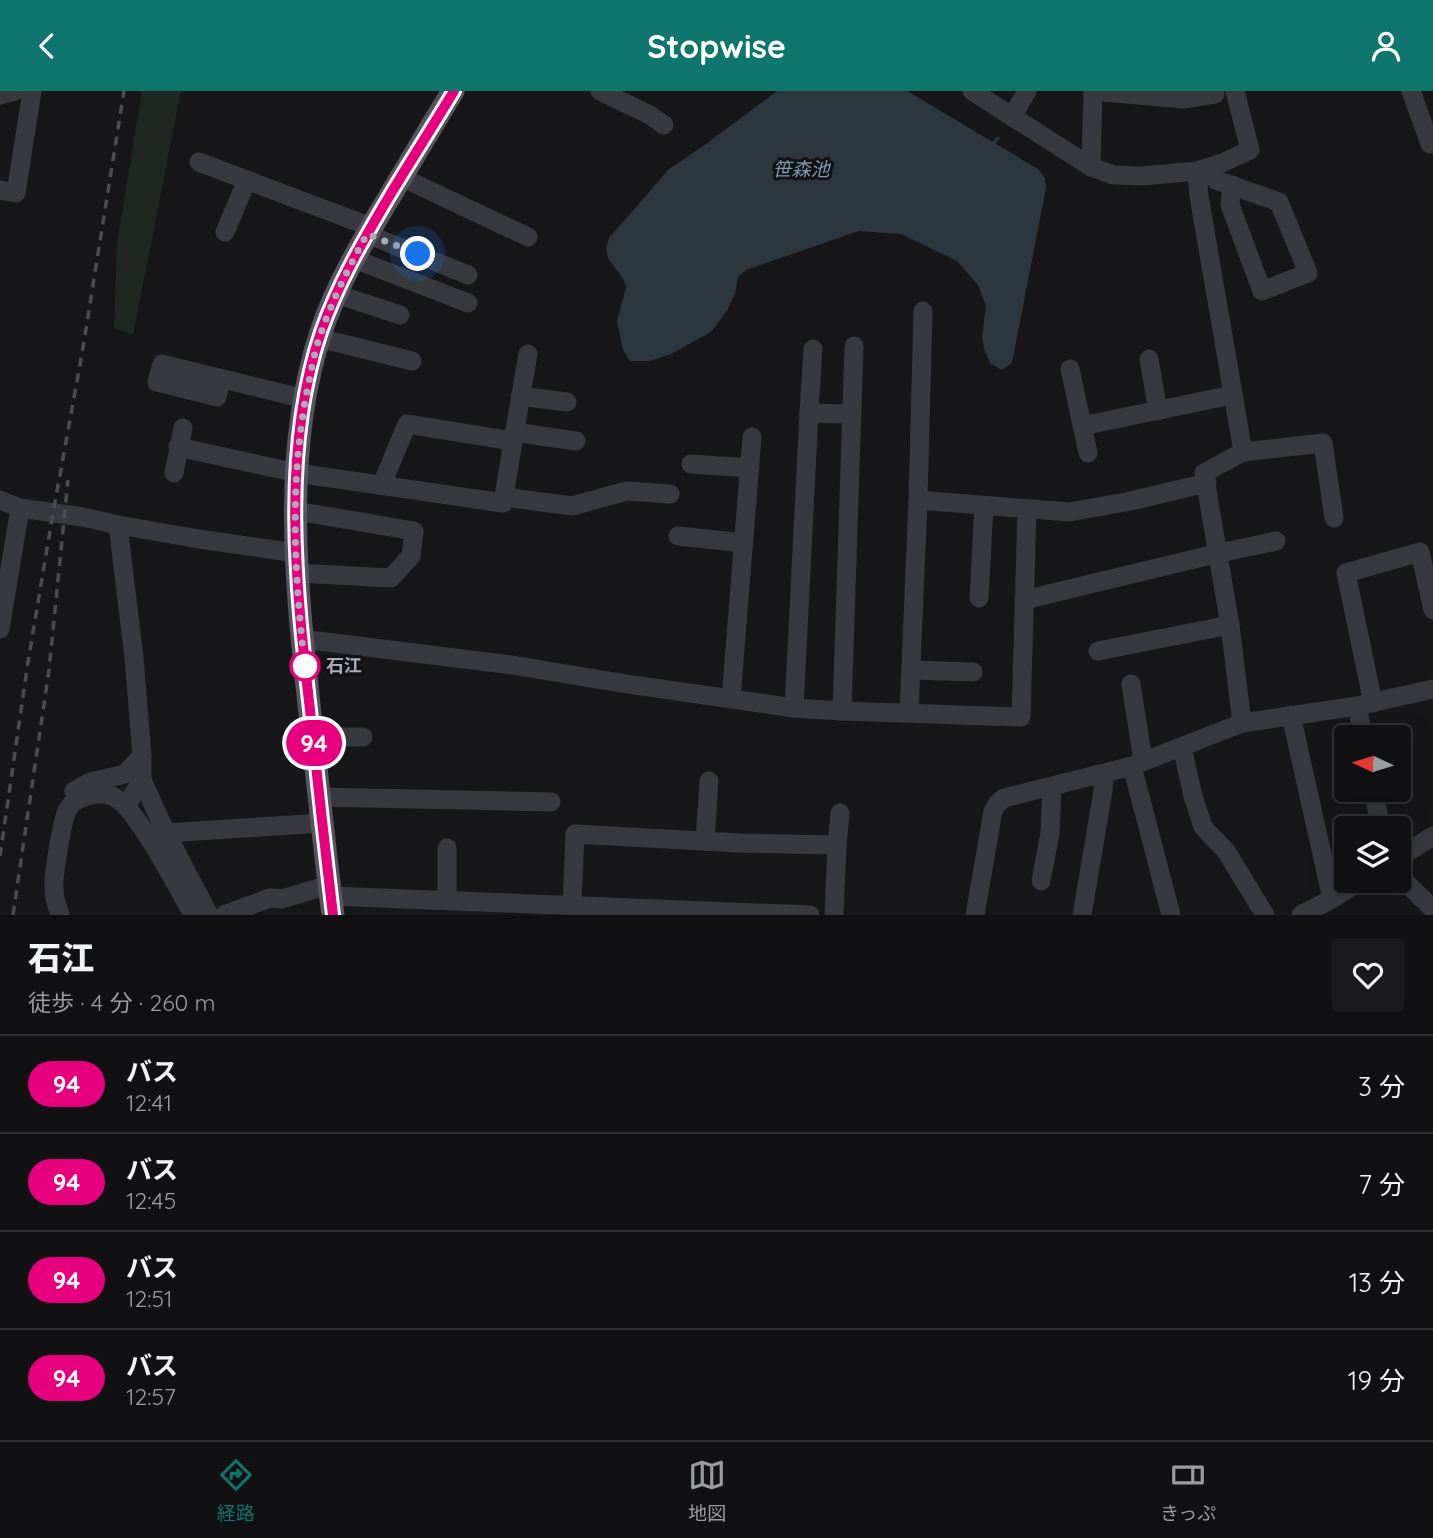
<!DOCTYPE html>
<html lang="ja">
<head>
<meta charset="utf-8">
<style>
	:root { --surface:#111113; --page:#1a1a1c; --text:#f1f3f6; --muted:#9c9da0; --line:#303133; --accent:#0f766e }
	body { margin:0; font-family:Quicksand,"Noto Sans JP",sans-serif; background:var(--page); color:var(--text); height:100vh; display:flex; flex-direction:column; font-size:26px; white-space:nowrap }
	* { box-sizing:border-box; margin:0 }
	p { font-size:23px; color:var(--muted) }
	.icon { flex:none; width:38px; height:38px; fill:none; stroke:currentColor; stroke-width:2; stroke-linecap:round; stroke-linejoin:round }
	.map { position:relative; height:824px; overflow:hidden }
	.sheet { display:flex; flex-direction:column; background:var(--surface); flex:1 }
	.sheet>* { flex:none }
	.badge { padding:0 14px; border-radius:23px; font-size:24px; line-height:46px }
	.needle { width:46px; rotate:274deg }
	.controls { position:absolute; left:1334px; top:634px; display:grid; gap:14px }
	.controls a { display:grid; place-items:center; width:77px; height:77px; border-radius:7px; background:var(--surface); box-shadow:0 7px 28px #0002,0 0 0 2px var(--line); font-size:35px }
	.you { position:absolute; width:35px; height:35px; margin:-18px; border:5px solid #fff; border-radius:50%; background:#1a73e8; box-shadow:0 0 0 10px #1a73e833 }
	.map>.badge { position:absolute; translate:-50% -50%; box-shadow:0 0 0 4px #fff }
	.round { display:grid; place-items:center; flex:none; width:74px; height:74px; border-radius:7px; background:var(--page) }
	.summary { display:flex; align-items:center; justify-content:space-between; height:119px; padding:0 28px }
	h1 { font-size:33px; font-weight:800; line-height:52px }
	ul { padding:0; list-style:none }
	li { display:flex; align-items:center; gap:21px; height:98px; padding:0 28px; border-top:2px solid var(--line) }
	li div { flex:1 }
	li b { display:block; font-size:26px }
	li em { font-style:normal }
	li .badge { min-width:77px; font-weight:700; text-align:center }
	header { display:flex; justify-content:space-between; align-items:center; height:91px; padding:0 28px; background:var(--accent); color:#fff; font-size:32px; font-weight:800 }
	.tab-bar { display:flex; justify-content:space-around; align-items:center; height:98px; border-top:2px solid var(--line); background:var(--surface); font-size:19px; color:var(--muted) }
	.tab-bar a { display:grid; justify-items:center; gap:4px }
	.tab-bar .active { color:var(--accent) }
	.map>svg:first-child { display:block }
</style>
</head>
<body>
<header><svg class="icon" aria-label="back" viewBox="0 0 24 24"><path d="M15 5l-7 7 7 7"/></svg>Stopwise<svg class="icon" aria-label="person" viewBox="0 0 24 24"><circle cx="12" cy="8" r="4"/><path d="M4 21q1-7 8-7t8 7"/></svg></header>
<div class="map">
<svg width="1433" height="824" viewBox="0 0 1433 824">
	<rect width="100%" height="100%" fill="#171719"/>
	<path fill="#1f2820" d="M142,0H181L133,244L114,237L117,152Z"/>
	<path fill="#2c363e" d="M777,0H907L1038,78L1045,87L1046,97L1012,272L1002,279L991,273L985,261L982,246L986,215L978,194L957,170L901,143L859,140L746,179L738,186L735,203L727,220L711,241L671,263L650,270H630L623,259L617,230L626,196L623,188L608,167L606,158L609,147L669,78L706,53Z"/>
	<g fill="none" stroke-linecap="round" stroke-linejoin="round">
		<path stroke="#2c363e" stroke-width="3.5" d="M993,53L998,47"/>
		<g stroke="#38393e" stroke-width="19">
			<path d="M600,0L650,24L664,34"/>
			<path d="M972,0L1091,76L1114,84L1142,85L1197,80L1222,72L1250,59L1235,0"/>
			<path d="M1411,0L1430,53L1433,52"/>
			<path d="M0,4L15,0"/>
			<path d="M1012,26L1027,0"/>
			<path d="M199,71L371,136"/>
			<path d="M1091,76L1093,0L1183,8L1215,3"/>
			<path d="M1209,76L1216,89L1279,111L1308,182L1262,200L1230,114L1232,94"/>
			<path d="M1197,80L1199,105L1243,361L1204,382L1230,534L1242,632"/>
			<path d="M401,86L528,146"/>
			<path d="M0,99L16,102L32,0"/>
			<path d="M225,141L247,89"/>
			<path d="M367,143L468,184"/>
			<path d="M354,168L468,212"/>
			<path d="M336,203L400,224"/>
			<path d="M319,247L412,270"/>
			<path d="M1149,268L1158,320"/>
			<path d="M1070,278L1088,362"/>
			<path d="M221,288L217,306L157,291L162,273L305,308"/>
			<path d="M520,305L567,311"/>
			<path d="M809,322L813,258"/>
			<path d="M1082,335L1232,304"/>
			<path d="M514,341L576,350"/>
			<path d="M513,350L528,263"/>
			<path d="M178,356L297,382L503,412L513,350L407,333L382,393"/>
			<path d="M1243,361L1323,352L1334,427"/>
			<path d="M691,373L750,377"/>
			<path d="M174,382L183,337"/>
			<path d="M504,406L572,415L627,400L670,403"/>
			<path d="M0,409L20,417L83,426L118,434L199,448L296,462"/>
			<path d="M918,409L923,220"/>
			<path d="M296,420L414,440L411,465L391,487L298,482"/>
			<path d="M118,434L134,567L142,665V689L126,715"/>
			<path d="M678,445L744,452"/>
			<path d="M979,507L984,415"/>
			<path d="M1024,509L1219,462L1276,450"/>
			<path d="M0,538L20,417"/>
			<path d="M302,548L512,574L627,593L794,617L842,620L1021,626L1027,419"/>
			<path d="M1098,560L1230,534"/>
			<path d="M912,579L973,581"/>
			<path d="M1131,593L1143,670"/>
			<path d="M731,608L752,346"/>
			<path d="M1373,612L1346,482L1420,461L1433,519"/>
			<path d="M1357,615L1363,646"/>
			<path d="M794,617L809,322L851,323"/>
			<path d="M842,620L854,255"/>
			<path d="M909,622L918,409L1069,421L1126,411L1207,392"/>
			<path d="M1291,624L1332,808"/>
			<path d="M313,646H363"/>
			<path d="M1182,656L1193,705L1203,736L1226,760L1265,824"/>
			<path d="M1132,675L1171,824"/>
			<path d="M142,689L166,742L322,732"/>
			<path d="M1373,698L1381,737"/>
			<path d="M74,700L90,691L125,683L142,665"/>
			<path d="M319,706L551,711"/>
			<path d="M166,742L209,824"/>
			<path d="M705,750L709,690"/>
			<path d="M837,754L840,722"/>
			<path d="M1398,767L1433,745"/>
			<path d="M1398,784L1433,818"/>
			<path d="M1041,790L1050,742L1052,696"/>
			<path d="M330,805L810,824"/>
			<path d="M447,809V757"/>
			<path d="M572,814L575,743L739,752L837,754L834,824"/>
			<path d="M60,824C57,815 54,807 54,798C53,785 62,728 68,718C75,705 98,700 112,705C136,714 179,799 193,824"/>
			<path d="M224,824L270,807L282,808L329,794"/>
			<path d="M975,824L993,720L997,713L1004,707L1132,675L1242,632L1357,615L1433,598"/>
			<path d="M1082,824L1103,700L1104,682"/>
			<path d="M1301,824L1332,808L1362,789"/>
		</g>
		<path stroke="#54555e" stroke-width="23" d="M333,824C324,754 317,684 309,614C296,492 282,359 321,241C338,190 366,145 393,100C413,66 433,33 453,0"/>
		<g stroke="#4b4d54" stroke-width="3.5" stroke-dasharray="9 7" stroke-linecap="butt">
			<path d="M0,765L28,571L53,422L82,263L124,0"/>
			<path d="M13,824L49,579L68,389"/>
		</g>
	</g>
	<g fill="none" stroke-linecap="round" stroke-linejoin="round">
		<g stroke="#fff" stroke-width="16">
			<path id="line" d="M333,824C325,756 317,687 310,619C296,497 281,359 321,241C338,192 364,148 390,104C411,69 433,35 454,0"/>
		</g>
		<use href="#line" stroke="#e6007e" stroke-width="10"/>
		<path stroke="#a9adba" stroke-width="7" stroke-dasharray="0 12.6" d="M305,575V576C294,484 289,387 308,295C312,276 315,257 322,239C334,205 350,174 367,143L418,163"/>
	</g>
	<circle fill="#fff" stroke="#e6007e" stroke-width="3.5" cx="305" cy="575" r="14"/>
	<g text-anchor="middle" stroke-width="6" stroke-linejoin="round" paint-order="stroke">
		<g font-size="18" font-weight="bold" fill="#a9adba" stroke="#121214" text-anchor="start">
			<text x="326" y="581">石江</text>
		</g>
		<g font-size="19" font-style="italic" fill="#7e9ab6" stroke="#121214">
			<text x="801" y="85">笹森池</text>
		</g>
	</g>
</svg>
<div class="controls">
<a><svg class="needle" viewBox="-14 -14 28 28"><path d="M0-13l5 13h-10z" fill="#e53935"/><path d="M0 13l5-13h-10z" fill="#9c9da0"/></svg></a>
<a><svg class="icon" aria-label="layers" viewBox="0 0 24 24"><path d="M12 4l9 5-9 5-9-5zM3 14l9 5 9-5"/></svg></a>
</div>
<div class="you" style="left:418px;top:163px"></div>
<b class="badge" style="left:314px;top:652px;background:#e6007e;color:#fff">94</b>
</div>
<section class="sheet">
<div class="summary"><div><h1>石江</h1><p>徒歩 · 4 分 · 260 m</p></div><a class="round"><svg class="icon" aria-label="heart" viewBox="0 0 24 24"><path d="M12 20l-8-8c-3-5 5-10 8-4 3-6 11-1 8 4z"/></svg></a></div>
<ul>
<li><span class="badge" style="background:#e6007e;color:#fff">94</span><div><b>バス</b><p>12:41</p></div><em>3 分</em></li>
<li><span class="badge" style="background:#e6007e;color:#fff">94</span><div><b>バス</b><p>12:45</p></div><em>7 分</em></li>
<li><span class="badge" style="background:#e6007e;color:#fff">94</span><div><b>バス</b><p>12:51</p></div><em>13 分</em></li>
<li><span class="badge" style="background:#e6007e;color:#fff">94</span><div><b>バス</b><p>12:57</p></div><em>19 分</em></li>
</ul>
</section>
<nav class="tab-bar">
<a class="active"><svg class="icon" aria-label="directions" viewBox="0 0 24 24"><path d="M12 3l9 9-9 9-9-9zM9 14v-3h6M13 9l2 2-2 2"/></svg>経路</a>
<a><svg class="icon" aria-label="map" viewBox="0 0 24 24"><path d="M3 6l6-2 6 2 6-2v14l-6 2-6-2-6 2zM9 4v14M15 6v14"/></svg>地図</a>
<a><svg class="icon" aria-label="tickets" viewBox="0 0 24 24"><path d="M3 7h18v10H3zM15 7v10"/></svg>きっぷ</a>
</nav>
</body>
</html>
